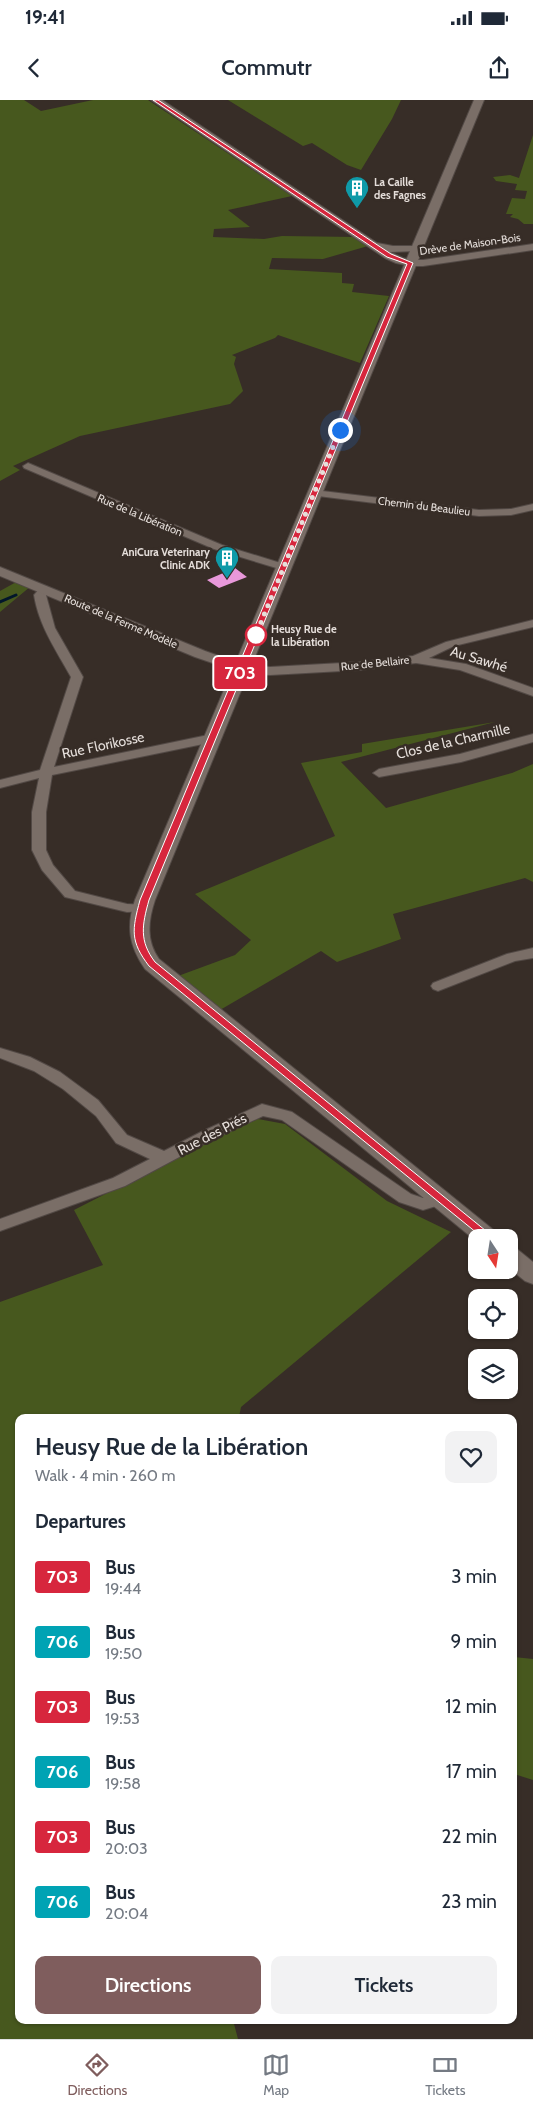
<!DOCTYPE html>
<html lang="en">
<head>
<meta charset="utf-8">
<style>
	:root { --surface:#fff; --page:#f2f2f3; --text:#1f2937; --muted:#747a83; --line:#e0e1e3; --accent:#7f5d5d }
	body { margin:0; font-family:Cabin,sans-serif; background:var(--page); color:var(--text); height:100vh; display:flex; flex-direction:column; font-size:19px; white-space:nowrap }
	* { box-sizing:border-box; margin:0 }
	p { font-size:16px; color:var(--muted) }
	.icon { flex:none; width:28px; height:28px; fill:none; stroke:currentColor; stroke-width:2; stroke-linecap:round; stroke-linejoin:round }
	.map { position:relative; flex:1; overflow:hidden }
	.panel { position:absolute; left:15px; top:1314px; width:502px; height:610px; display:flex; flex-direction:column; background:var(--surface); border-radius:10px; box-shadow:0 1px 4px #0004 }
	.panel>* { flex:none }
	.badge { padding:0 10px; border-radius:4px; font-size:18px; line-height:32px }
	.needle { width:32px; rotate:168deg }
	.fabs { position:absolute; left:468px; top:1129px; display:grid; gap:10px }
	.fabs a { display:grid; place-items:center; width:50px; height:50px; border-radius:10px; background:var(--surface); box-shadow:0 1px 4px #0004; font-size:25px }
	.you { position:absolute; width:25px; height:25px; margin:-12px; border:4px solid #fff; border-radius:50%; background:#1a73e8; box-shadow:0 0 0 8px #1a73e833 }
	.map>.badge { position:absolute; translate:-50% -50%; box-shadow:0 0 0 2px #fff }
	h2 { padding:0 20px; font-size:19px; line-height:45px }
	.round { display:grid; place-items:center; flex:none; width:52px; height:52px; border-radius:10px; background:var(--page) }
	.summary { display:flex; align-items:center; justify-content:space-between; height:85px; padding:0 20px }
	h1 { font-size:24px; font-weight:600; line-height:38px }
	.primary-button { display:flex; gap:10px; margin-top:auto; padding:10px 20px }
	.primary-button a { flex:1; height:58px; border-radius:10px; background:var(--accent); color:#fff; font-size:20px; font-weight:600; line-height:58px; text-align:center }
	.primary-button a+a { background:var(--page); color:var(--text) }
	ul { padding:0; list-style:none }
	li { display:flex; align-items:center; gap:15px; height:65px; padding:0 20px }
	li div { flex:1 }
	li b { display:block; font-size:19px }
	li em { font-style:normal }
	li .badge { min-width:55px; font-weight:700; text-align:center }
	.status { display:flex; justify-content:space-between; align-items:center; height:35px; padding:0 25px; background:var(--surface); direction:ltr }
	.status svg { height:14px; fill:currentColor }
	header { display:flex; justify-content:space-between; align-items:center; height:65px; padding:0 20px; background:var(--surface); font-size:22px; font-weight:600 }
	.dock { display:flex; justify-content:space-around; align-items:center; height:70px; border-top:1px solid var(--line); background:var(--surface); font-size:14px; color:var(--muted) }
	.dock a { display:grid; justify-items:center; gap:2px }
	.dock .selected { color:var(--accent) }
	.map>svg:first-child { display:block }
</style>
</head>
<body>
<div class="status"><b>19:41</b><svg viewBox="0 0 49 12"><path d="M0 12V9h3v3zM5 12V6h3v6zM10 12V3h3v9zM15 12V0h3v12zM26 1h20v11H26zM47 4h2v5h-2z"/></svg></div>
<header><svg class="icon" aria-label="back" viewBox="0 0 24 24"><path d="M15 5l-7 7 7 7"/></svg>Commutr<svg class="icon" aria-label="share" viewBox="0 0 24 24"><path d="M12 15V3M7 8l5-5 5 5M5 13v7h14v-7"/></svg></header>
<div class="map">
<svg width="533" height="1939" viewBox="0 0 533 1939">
	<rect width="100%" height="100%" fill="#372d27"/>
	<g fill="#47581e">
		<path d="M0,0H24L41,11L93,0H148L292,96L228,110L250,127L214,129L213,137L264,139L282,136L356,137L368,146L323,159L272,158L269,169L342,173V183L354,184L352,192L389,196L360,263L278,235L275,238L232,255L236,257L234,264L243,291L230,304L80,336L13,366L20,370L0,381Z"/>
		<path d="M228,0H401L392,19L361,70L347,65L312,43L303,46Z"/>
		<path d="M533,35V124H524L518,119L510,117L513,114H506L512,98L525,99L527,91L515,90L517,84L496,81L493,77L510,75L519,78Z"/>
		<path d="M18,481L31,486L0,512V491Z"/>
		<path d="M495,622L341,662L386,708L512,673L533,664V782L525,778L393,814L401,839L337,862L321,851L220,910L178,876L235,855L251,840L195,794L335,736L301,663L362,652V644Z"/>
		<path d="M258,1019L285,1024L387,1101L451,1132L241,1307L239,1317L19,1318V1920H233L238,1939H0V1202L103,1165L74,1110L219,1036Z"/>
		<path d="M514,1557L533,1559V1680L514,1674Z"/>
	</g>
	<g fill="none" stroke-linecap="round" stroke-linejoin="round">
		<path stroke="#02162b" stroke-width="3" d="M0,502L16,495"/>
	</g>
	<path fill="#e898da" d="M235,468L247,477L219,488L207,480Z"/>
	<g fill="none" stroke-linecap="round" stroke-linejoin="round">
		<g stroke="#524945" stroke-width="2">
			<g id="minor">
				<path d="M533,144V150L423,166H411L407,163L411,160H423Z"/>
				<path d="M28,363L222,445L287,465L289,467L283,470L214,449L24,368L23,366Z"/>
				<path d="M314,390L479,410L511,409L533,404V410L511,415L479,416L310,395L309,393L310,391Z"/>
				<path d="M45,486L51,489L46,495L55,528L83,577L54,667L213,634L219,638L213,642L52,675L46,712V750L53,765L75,791L127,804L147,805L149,808L147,811L127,812L65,797L42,770L32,750V712L39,678L0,688V680L40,670L71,577C56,550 39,526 34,495L41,487Z"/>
				<path d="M533,520V527L454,546L429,558L466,564L533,588V596L460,570L416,563L360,570L270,575L242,573L236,569L242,565L270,567L360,562L413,556L446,542Z"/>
				<path d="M533,634V642L461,662L379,677L373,673L379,669L460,654Z"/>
				<path d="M533,848V858L515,861L438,891L433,889L431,886L433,883L507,854Z"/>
				<path d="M0,948L30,957L60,972L98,1000L127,1035L164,1051L203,1031L262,1004L292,1012L411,1094L423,1098L440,1093L446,1095L448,1099L446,1103L423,1110L399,1102L282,1020L263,1016L213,1039L125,1086L0,1131V1119L113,1078L150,1059L116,1043L96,1016L63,989L34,971L0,958Z"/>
			</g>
		</g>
		<g stroke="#524945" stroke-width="2">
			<g id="tertiary">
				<path d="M151,0H162L377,143L393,146H421L422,148L417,151L390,152L403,158L415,161L417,163L411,166L396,163L385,158Z"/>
				<path d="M0,467L205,551L247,566L249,569L247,572L242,573L195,557L0,476Z"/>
			</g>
		</g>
		<g stroke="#524945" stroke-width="2">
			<g id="secondary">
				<path d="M474,0H484L155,800C148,821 146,841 159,859L496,1132L499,1138H476V1141L145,869C129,846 126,826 135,800Z"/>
				<path d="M509,1146L517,1149L533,1162V1184L525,1181L509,1168Z"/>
			</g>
		</g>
		<use href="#minor" fill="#7a6e67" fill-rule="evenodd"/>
		<use href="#tertiary" fill="#7a6e67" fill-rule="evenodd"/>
		<use href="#secondary" fill="#7a6e67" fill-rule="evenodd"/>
	</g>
	<path fill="#d7263d" stroke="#fff" d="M153,0H158L391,154L413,163L149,800C142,825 139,841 155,862L491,1135L493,1138L491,1140L488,1142L149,866C130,841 132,830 140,800L407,164L387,157Z"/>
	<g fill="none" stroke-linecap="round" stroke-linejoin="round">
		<path stroke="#e5deda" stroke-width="5" stroke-dasharray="0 9" d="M256,535L255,537L340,330"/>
	</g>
	<defs>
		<g id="building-pin" transform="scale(1.25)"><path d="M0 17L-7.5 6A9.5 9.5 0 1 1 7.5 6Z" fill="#0f9aa8" stroke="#372d27"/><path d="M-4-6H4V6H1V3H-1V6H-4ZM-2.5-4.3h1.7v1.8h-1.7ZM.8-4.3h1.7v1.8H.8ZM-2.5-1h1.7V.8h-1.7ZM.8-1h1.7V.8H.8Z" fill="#fff"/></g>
	</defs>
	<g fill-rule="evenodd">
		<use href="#building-pin" x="357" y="88"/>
		<use href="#building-pin" x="227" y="458"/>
	</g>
	<circle fill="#fff" stroke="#d7263d" stroke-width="2.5" cx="256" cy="535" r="10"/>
	<g text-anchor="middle" stroke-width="5" stroke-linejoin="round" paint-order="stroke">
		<g font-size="11" font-weight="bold" fill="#e5deda" stroke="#372d27" text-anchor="start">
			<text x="374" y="86">La Caille<tspan x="374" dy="13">des Fagnes</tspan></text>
			<text x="210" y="456" text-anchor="end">AniCura Veterinary<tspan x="210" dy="13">Clinic ADK</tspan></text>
		</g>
		<g font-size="11" fill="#e5deda" stroke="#372d27">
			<text transform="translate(470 144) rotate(-8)" y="4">Drève de Maison-Bois</text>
			<text transform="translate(424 406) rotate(7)" y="4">Chemin du Beaulieu</text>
			<text transform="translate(140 415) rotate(23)" y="4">Rue de la Libération</text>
			<text transform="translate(121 521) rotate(23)" y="4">Route de la Ferme Modèle</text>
			<text transform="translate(375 563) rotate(-6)" y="4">Rue de Bellaire</text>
		</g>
		<g font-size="11" font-weight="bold" fill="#e5deda" stroke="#372d27" text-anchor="start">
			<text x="271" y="533">Heusy Rue de<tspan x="271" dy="13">la Libération</tspan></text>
		</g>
		<g font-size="14" fill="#e5deda" stroke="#372d27">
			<text transform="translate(479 559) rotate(17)" y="5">Au Sawhé</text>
			<text transform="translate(453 641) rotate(-13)" y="5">Clos de la Charmille</text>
			<text transform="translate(103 645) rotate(-12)" y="5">Rue Florikosse</text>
			<text transform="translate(212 1034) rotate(-27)" y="5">Rue des Prés</text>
		</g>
	</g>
</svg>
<div class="fabs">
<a><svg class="needle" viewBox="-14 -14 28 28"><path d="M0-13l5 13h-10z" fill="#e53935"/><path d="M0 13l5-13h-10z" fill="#747a83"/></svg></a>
<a><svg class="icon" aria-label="locate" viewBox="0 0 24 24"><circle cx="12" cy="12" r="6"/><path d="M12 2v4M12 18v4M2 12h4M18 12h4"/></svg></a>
<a><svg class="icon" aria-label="layers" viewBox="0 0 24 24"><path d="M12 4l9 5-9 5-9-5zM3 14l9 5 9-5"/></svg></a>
</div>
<div class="you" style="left:340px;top:330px"></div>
<b class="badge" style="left:240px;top:573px;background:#d7263d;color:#fff">703</b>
<section class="panel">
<div class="summary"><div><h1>Heusy Rue de la Libération</h1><p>Walk · 4 min · 260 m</p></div><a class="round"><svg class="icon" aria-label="heart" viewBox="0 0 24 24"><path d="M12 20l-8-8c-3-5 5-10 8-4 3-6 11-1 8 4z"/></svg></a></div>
<h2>Departures</h2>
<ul>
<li><span class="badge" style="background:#d7263d;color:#fff">703</span><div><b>Bus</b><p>19:44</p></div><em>3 min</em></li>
<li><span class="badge" style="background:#00a3b4;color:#fff">706</span><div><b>Bus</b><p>19:50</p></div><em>9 min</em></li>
<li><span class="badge" style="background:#d7263d;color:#fff">703</span><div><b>Bus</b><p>19:53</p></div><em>12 min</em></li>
<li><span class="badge" style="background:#00a3b4;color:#fff">706</span><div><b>Bus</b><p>19:58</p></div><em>17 min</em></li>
<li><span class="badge" style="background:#d7263d;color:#fff">703</span><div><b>Bus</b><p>20:03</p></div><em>22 min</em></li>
<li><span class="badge" style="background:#00a3b4;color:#fff">706</span><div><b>Bus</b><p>20:04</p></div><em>23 min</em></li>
</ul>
<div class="primary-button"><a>Directions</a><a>Tickets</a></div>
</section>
</div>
<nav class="dock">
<a class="selected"><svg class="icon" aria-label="directions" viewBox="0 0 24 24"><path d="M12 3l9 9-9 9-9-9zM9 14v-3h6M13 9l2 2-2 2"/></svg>Directions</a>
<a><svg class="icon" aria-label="map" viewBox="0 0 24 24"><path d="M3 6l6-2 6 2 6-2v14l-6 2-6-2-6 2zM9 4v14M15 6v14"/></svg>Map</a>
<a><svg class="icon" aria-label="tickets" viewBox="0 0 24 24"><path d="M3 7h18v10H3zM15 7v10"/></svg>Tickets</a>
</nav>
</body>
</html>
